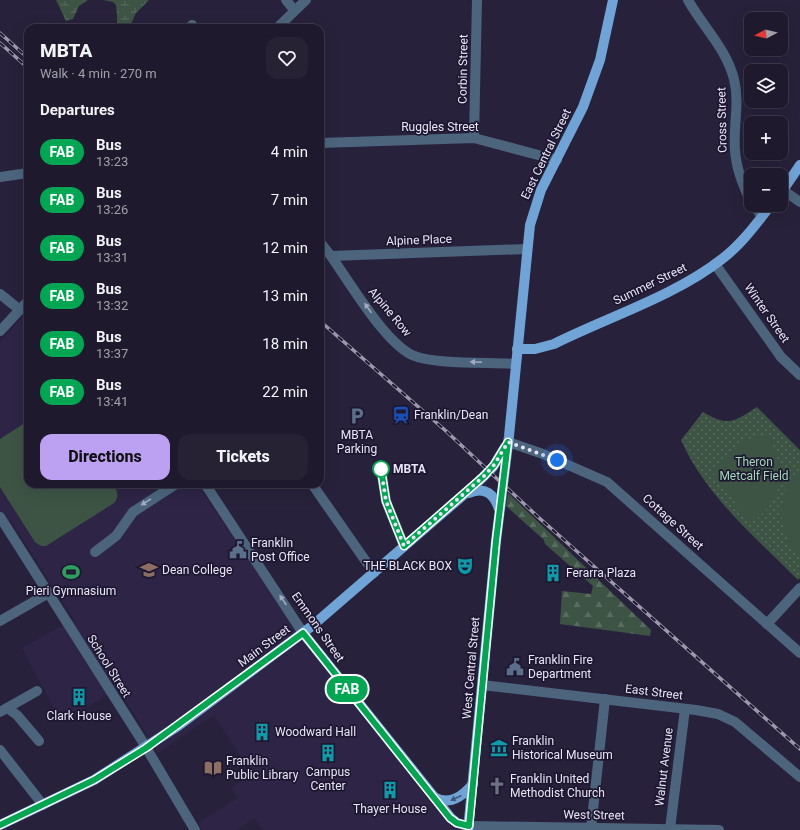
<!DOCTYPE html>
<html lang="en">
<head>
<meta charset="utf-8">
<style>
	:root { --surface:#1e192c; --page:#262234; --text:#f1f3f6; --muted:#a1a0a9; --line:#3c3848; --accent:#bca0f2 }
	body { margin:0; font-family:Roboto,sans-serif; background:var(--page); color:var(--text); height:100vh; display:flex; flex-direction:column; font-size:15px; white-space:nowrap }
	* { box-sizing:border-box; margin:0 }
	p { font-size:13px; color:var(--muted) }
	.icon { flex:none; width:22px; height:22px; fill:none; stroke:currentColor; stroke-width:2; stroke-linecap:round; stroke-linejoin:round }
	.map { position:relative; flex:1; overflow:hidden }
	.details { position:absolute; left:24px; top:24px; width:300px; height:464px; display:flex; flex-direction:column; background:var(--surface); border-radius:12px; box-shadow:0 4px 16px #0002,0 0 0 1px var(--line) }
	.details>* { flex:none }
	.badge { padding:0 8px; border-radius:13px; font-size:14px; line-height:26px }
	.needle { width:26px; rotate:263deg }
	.controls { position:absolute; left:744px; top:12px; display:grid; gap:8px }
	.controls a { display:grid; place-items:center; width:44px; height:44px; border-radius:8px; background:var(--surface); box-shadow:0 4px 16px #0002,0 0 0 1px var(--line); font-size:20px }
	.you { position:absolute; width:20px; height:20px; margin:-10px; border:3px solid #fff; border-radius:50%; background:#1a73e8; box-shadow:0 0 0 6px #1a73e833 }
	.map>.badge { position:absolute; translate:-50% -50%; box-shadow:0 0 0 2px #fff }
	h2 { padding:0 16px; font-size:15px; line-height:36px }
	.round { display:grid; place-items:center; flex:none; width:42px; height:42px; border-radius:12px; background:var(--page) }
	.overview { display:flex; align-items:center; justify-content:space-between; height:68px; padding:0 16px }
	h1 { font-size:19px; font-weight:800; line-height:30px }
	.primary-button { display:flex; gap:8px; margin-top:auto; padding:8px 16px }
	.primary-button a { flex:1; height:46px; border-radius:12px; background:var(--accent); color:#111; font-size:16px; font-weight:800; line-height:46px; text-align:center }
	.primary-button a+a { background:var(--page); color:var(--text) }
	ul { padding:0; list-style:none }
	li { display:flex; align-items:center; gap:12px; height:48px; padding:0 16px }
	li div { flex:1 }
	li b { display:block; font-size:15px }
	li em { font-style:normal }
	li .badge { min-width:44px; font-weight:700; text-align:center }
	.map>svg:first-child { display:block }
</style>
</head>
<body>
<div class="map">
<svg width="800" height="830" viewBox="0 0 800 830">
	<defs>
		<pattern id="forest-firs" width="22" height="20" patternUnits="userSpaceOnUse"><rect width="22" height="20" fill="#3d5445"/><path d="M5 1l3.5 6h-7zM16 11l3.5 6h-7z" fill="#596c61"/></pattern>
		<pattern id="wetland-marsh" width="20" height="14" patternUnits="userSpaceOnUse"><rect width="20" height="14" fill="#3d5445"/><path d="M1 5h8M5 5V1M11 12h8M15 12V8" fill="none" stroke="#596c61"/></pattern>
		<pattern id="park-dots" width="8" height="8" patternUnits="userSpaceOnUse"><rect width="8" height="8" fill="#3d5445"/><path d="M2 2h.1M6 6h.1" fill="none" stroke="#596c61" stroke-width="1.8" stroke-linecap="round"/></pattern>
	</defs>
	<rect width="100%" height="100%" fill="#28213b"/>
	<path fill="#2e2546" d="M28,311V484H197L309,648L455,830H263L254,818L237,830H202L198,823L238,798L231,788L252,774L214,715L158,753L118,688L62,723L22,648L74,619L10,520L0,525V342Z"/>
	<path fill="url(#forest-firs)" d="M508,493L651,630L650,636L560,624L562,591L591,594L593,586L545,544L544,540L506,506Z"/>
	<g fill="url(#wetland-marsh)">
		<path d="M56,0H88L79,6L73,19L66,21Z"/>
		<path d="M103,0H149L136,13L129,28H117V15L116,5L113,2Z"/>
	</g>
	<path fill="url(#park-dots)" d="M757,407L800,450V578L798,580C755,537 706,496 681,440L703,412C728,427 734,422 757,407Z"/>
	<g fill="#3d5445">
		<path d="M28,421V484H113C117,490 120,496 114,503L46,546H41L35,542L0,487V439Z"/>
		<path d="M768,435C787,470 785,500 751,523L714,476L715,470L742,440Z"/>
		<path d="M800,469V558C776,533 775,493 800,469Z"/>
	</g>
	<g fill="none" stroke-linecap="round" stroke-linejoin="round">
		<g stroke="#4c657d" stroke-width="10">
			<path d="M286,0L294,10"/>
			<path d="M688,0C703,27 726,48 734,79C740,103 733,126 735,150C736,167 743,186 751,202"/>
			<path d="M190,28L192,25"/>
			<path d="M277,28L306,0"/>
			<path d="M474,138L477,0"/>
			<path d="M320,143L474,138L557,160"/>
			<path d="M0,177L28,173"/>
			<path d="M783,190L800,202"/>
			<path d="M753,205L762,216"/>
			<path d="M320,242L331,256L526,249"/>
			<path d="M331,256C350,283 384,341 412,355C434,365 490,362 515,364"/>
			<path d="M715,264L781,357L800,375"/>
			<path d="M0,294L20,310"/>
			<path d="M0,331L28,301"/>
			<path d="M508,442L543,454L607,482L800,653"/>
			<path d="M381,469L386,501L404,546"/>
			<path d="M205,484L303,633"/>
			<path d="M312,484L374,573"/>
			<path d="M0,517L141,739L195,830"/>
			<path d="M95,552L116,536L133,512L176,484"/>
			<path d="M0,621L47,594"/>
			<path d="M767,624L800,588"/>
			<path d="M482,685L696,710L718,714L735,722L800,777"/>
			<path d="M7,708L17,715L39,741"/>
			<path d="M0,712L37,691"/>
			<path d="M0,750L43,805"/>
			<path d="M469,826L719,830"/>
			<path d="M591,828L605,699"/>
			<path d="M670,829L685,709"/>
		</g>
		<g stroke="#70a4d6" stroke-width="10">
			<path d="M781,193L800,165"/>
			<path d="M517,349H535L554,344C608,317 675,296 722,259C742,244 756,224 771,205"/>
			<path d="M469,493C485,486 494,494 499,509"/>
			<path d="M303,633L451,818L457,823L469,826"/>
			<path d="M434,797C450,806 463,796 473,784"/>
			<path d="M0,825L94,780L178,726L312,626L475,485L493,467L505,447"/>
			<path d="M468,830L496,541L509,436L530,225L541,190L583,107L600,60L613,0"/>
		</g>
		<g stroke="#9d98ad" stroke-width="3.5">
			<g id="rail">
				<path d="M0,33L28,58"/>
				<path d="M0,43L28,68"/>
				<path d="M320,321L446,431L537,516L800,749"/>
			</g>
		</g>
		<use href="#rail" stroke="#1e1731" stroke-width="2" stroke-dasharray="6" stroke-linecap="butt"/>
	</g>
	<defs><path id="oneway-solid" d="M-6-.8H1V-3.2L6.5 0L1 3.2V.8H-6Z"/></defs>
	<g fill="#a2abc0">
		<use href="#oneway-solid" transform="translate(368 308) rotate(-125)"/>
		<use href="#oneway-solid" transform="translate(476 362) rotate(-177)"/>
		<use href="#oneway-solid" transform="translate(146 502) rotate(148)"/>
		<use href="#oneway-solid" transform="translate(283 600) rotate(-124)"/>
	</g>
	<use fill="#43567b" href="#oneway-solid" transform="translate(456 798) rotate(155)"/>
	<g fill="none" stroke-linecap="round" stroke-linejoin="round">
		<g stroke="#fff" stroke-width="9">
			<path id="line" d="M0,825L94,780L146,748L303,633L450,818L457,823L469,826L496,541L508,442L494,465L484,476L404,546L386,501L381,469"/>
		</g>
		<use href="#line" stroke="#00a651" stroke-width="6"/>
		<path stroke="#e8e5f7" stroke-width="4" stroke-dasharray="0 7.2" d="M381,469L386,501L404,546L484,476L494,465L508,442L557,460"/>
	</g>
	<defs>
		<g id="station-bare" transform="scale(1.38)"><path d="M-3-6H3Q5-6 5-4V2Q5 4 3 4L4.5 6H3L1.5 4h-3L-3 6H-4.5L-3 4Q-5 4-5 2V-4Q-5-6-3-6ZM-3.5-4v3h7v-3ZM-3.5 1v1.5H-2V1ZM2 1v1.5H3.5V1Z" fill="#1a4fb4" stroke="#1e1731" stroke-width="2.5" paint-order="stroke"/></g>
		<g id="parking-bare" transform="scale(1.38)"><path d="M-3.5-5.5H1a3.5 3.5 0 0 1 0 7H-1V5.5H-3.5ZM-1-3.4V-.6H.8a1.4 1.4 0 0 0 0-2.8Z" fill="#5c6f8a" stroke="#1e1731" stroke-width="2.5" paint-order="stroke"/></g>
		<g id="civic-bare" transform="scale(1.38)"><path d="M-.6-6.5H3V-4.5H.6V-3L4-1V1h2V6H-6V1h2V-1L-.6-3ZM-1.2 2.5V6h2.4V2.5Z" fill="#5c6f8a" stroke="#1e1731" stroke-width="2.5" paint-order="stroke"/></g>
		<g id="theatre-bare" transform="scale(1.38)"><path d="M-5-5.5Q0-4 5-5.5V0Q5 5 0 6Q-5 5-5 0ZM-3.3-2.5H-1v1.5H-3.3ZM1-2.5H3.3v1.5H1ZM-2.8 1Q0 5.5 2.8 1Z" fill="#0f9aa8" stroke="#1e1731" stroke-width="2.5" paint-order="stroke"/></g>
		<g id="university-bare" transform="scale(1.38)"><path d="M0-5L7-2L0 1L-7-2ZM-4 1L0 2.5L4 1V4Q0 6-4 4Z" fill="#8d6e63" stroke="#1e1731" stroke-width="2.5" paint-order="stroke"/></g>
		<g id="stadium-bare" transform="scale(1.38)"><path d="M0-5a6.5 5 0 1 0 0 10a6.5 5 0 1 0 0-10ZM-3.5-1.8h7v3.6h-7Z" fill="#2e9e5b" stroke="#1e1731" stroke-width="2.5" paint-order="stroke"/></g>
		<g id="building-bare" transform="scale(1.38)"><path d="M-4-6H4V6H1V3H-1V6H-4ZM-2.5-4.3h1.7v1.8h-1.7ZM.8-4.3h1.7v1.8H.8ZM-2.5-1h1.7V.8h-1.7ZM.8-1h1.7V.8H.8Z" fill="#0f9aa8" stroke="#1e1731" stroke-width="2.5" paint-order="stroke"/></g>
		<g id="museum-bare" transform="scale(1.38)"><path d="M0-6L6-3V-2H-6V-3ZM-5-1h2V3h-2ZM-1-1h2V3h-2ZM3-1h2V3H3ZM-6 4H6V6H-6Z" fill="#0f9aa8" stroke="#1e1731" stroke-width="2.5" paint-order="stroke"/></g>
		<g id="library-bare" transform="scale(1.38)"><path d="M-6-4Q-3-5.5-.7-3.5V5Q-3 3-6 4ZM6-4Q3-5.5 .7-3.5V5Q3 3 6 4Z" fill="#8d6e63" stroke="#1e1731" stroke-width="2.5" paint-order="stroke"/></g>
		<g id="church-bare" transform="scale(1.38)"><path d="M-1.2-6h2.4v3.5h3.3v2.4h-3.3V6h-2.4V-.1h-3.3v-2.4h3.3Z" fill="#6b7280" stroke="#1e1731" stroke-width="2.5" paint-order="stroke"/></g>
	</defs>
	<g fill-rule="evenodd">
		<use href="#station-bare" x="401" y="415"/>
		<use href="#parking-bare" x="357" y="416"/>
		<use href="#civic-bare" x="238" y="550"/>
		<use href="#theatre-bare" x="465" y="566"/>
		<use href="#university-bare" x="149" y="570"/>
		<use href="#stadium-bare" x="71" y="572"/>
		<use href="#building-bare" x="553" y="573"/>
		<use href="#civic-bare" x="515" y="667"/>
		<use href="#building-bare" x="79" y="697"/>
		<use href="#building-bare" x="262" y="732"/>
		<use href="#museum-bare" x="499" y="748"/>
		<use href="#building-bare" x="328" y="753"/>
		<use href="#library-bare" x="213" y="768"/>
		<use href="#church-bare" x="497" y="786"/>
		<use href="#building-bare" x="390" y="790"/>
	</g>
	<circle fill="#fff" stroke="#00a651" stroke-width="2" cx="381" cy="469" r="8"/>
	<g text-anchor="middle" stroke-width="3.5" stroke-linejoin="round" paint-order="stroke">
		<g font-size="12" fill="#e8e5f7" stroke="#1e1731">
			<text transform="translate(463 69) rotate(-89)" y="4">Corbin Street</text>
			<text transform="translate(722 120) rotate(-91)" y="4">Cross Street</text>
			<text x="440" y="131">Ruggles Street</text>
			<text transform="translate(546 154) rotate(-64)" y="4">East Central Street</text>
			<text transform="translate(419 240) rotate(-2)" y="4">Alpine Place</text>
			<text transform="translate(650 284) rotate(-26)" y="4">Summer Street</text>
			<text transform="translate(390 312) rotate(50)" y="4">Alpine Row</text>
			<text transform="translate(767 313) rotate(55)" y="4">Winter Street</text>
			<text transform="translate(673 522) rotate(42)" y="4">Cottage Street</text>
			<text transform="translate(318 627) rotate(55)" y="4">Emmons Street</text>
			<text transform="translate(264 646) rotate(-37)" y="4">Main Street</text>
			<text transform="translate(109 666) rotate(58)" y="4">School Street</text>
			<text transform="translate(471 668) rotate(-85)" y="4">West Central Street</text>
			<text transform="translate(654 692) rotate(7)" y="4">East Street</text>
			<text transform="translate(664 767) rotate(-83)" y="4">Walnut Avenue</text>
			<text transform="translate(594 815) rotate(1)" y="4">West Street</text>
		</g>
		<g font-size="12" fill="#e8e5f7" stroke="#1e1731" text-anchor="start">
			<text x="414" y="419">Franklin/Dean</text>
			<text x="357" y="439" text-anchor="middle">MBTA<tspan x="357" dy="14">Parking</tspan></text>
			<text x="251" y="547">Franklin<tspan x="251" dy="14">Post Office</tspan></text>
			<text x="452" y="570" text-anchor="end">THE BLACK BOX</text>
			<text x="162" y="574">Dean College</text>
			<text x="566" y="577">Ferarra Plaza</text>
			<text x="71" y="595" text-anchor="middle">Pieri Gymnasium</text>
			<text x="528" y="664">Franklin Fire<tspan x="528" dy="14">Department</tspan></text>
			<text x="79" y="720" text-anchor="middle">Clark House</text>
			<text x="275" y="736">Woodward Hall</text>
			<text x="512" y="745">Franklin<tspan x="512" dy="14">Historical Museum</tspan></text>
			<text x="226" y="765">Franklin<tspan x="226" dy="14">Public Library</tspan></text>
			<text x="328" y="776" text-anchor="middle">Campus<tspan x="328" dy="14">Center</tspan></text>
			<text x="510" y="783">Franklin United<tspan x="510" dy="14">Methodist Church</tspan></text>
			<text x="390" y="813" text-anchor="middle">Thayer House</text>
		</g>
		<g font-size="12" fill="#a0d9b4" stroke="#1e1731">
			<text x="754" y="466">Theron<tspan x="754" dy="14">Metcalf Field</tspan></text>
		</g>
		<g font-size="12" font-weight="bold" fill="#e8e5f7" stroke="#1e1731" text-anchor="start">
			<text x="393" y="473">MBTA</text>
		</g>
	</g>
</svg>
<div class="controls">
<a><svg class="needle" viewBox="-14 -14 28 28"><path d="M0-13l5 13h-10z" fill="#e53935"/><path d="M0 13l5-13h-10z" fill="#a1a0a9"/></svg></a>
<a><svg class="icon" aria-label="layers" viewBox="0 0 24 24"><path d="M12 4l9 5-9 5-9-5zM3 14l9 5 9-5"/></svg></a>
<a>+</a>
<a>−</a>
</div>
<div class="you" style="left:557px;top:460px"></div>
<b class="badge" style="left:347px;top:689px;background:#00a651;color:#fff">FAB</b>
<section class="details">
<div class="overview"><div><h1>MBTA</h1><p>Walk · 4 min · 270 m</p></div><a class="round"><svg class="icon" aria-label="heart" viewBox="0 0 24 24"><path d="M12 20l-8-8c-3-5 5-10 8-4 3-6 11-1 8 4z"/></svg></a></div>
<h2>Departures</h2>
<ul>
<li><span class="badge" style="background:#00a651;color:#fff">FAB</span><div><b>Bus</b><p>13:23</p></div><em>4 min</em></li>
<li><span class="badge" style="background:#00a651;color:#fff">FAB</span><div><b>Bus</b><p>13:26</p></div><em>7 min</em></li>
<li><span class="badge" style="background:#00a651;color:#fff">FAB</span><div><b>Bus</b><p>13:31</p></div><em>12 min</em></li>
<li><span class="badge" style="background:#00a651;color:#fff">FAB</span><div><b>Bus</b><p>13:32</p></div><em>13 min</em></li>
<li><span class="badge" style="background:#00a651;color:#fff">FAB</span><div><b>Bus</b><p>13:37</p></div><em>18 min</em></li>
<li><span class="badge" style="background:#00a651;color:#fff">FAB</span><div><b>Bus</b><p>13:41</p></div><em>22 min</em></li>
</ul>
<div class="primary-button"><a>Directions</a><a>Tickets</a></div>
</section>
</div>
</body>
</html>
